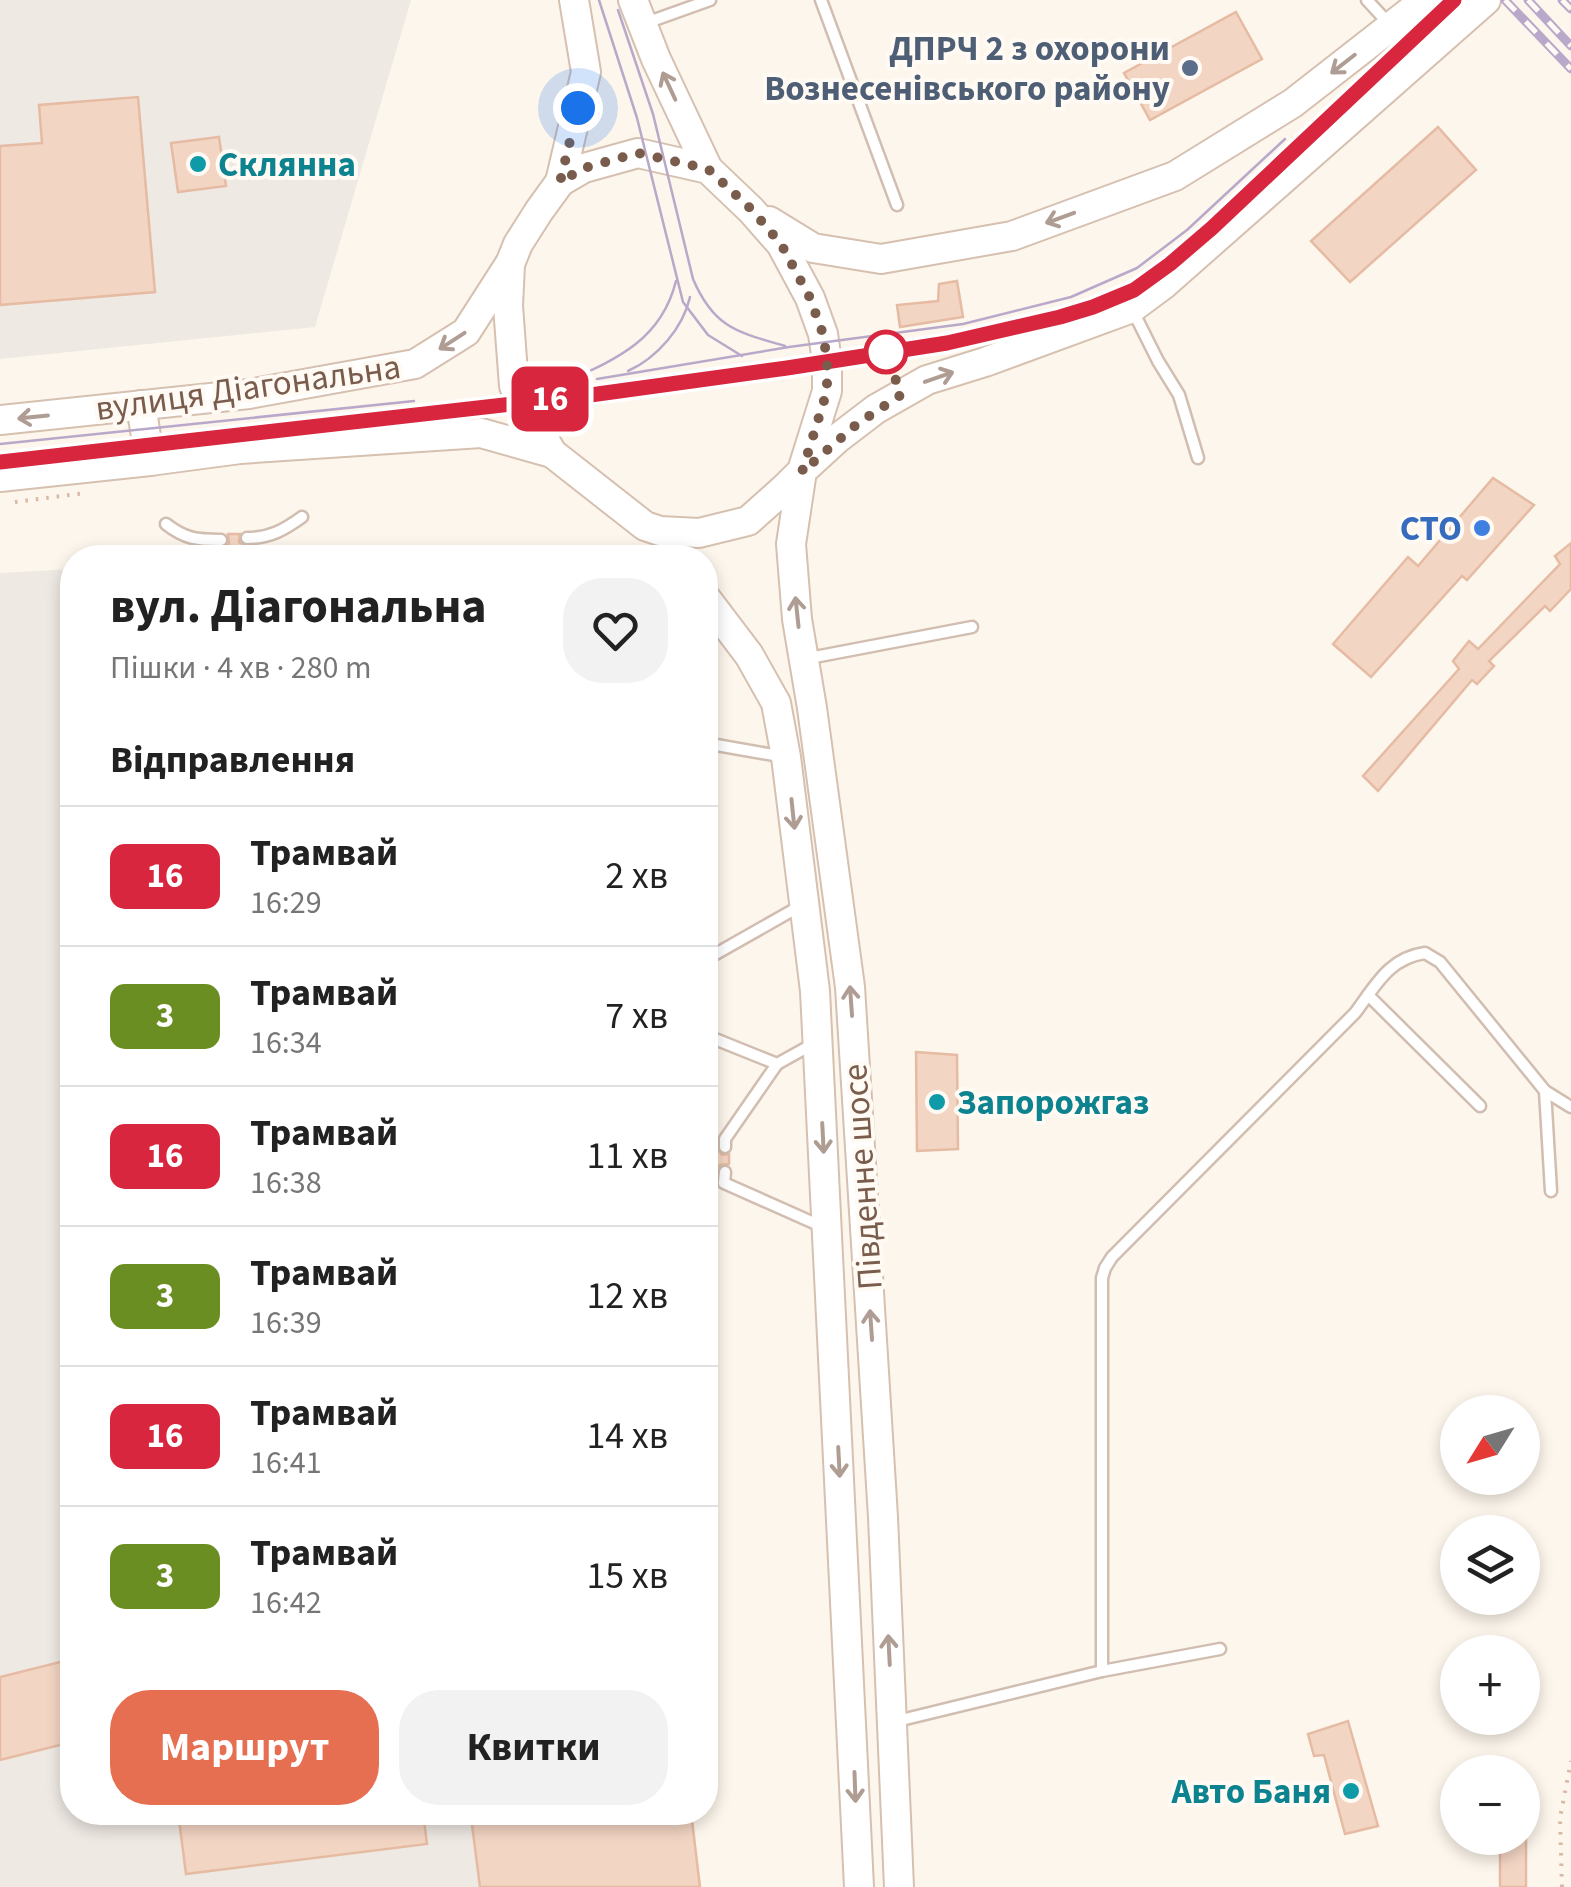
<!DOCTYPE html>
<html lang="uk">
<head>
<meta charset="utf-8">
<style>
	:root { --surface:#fff; --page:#f2f2f2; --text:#222; --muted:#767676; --line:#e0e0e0; --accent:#e76f51 }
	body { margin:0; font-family:"Source Sans 3",sans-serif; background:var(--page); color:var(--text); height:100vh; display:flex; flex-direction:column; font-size:38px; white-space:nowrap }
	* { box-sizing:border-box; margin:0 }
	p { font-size:32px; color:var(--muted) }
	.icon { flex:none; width:55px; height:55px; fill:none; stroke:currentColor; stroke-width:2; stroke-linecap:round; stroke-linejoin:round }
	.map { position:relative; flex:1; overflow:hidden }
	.side { position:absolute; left:60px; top:545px; width:658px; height:1280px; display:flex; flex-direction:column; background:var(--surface); border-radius:40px; box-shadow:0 5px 15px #0003 }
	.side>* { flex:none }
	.badge { padding:0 20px; border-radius:15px; font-size:35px; line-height:65px }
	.needle { width:65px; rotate:233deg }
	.controls { position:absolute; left:1440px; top:1395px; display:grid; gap:20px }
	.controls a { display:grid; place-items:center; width:100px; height:100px; border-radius:50%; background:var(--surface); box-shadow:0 5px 15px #0003; font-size:50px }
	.you { position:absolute; width:50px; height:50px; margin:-25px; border:8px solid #fff; border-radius:50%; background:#1a73e8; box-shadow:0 0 0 15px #1a73e833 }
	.map>.badge { position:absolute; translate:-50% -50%; box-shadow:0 0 0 5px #fff }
	h2 { padding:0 50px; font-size:38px; line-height:90px }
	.round { display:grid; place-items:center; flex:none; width:105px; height:105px; border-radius:40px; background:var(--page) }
	.summary { display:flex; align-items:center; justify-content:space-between; height:170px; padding:0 50px }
	h1 { font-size:48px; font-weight:700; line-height:75px }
	.button { display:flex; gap:20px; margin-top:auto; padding:20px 50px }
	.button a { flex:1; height:115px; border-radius:40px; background:var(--accent); color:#fff; font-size:40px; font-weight:700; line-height:115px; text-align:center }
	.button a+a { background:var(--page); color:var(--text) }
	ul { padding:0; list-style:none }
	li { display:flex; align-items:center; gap:30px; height:140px; padding:0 50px; border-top:2px solid var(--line) }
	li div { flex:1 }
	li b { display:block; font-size:38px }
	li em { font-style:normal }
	li .badge { min-width:110px; font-weight:700; text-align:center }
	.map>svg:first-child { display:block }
</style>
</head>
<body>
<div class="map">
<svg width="1571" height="1887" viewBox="0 0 1571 1887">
	<rect width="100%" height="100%" fill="#fdf6ec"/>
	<g fill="#efe9e4">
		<path d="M0,0H411L315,327L0,359Z"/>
		<path d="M72,569V1812L687,1813L695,1887H0V573Z"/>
	</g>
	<g fill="#f3d5c3" stroke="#e6bba3" stroke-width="2.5">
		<path d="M1236,12L1262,59L1150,120L1124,73Z"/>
		<path d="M138,97L155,292L0,305V146L42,143L39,105Z"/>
		<path d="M1438,127L1476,170L1350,282L1311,241Z"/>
		<path d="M219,137L226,186L178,192L171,143Z"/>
		<path d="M957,281L963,317L900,327L897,305L938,301L939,284Z"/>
		<path d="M1493,478L1534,505L1467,580L1462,576L1371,677L1333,644L1408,557L1418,566Z"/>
		<path d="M228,534H240L239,542L248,547L249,558H221V549L229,544Z"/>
		<path d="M1571,543V589L1550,611L1545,606L1489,661L1494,666L1477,684L1472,680L1378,791L1363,776L1459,669L1453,661L1469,641L1478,649L1560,564L1555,556Z"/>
		<path d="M916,1052L957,1055L958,1149L917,1151Z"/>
		<path d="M705,1147H716L722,1155L729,1154V1164L720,1165L716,1172L705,1171Z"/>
		<path d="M72,1659V1742L0,1760V1677Z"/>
		<path d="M1348,1721L1378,1826L1345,1834L1324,1755L1314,1756L1308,1734Z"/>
		<path d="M178,1812H423L427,1844L186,1874Z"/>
		<path d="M507,1812H691L700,1887H480L471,1817Z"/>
		<rect x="1500" y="1838" width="26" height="49"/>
	</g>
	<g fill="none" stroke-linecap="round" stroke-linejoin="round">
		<g stroke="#d1beb0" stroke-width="15">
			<g id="lane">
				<path d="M821,0L897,205"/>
				<path d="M1367,0L1391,26"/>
				<path d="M643,24L710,0"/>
				<path d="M1132,309L1158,361L1179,395L1198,458"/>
				<path d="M166,524C185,539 197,540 221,540"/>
				<path d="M247,538C270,538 284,530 302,517"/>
				<path d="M804,659L972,627"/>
				<path d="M705,743L785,757"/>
				<path d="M705,960L802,905"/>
				<path d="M1368,995L1480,1106"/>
				<path d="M705,1035L777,1064L813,1044"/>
				<path d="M1545,1091L1551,1191"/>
				<path d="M725,1147V1139L777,1064"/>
				<path d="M725,1172L724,1183L823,1227"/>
				<path d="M1102,1671V1278L1105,1268L1112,1257L1355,1013C1376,985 1389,958 1425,953L1440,962L1545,1091L1571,1107"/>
				<path d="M893,1722L1102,1671L1220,1649"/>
			</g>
		</g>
		<g stroke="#d6c0b0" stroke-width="32">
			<g id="secondary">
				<path d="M633,0L656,59L708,169"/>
				<path d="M638,153L708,169L751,210L781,244L810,298L823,334L827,361V391L802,471L785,488L748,521L699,533L660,531L645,526L552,453L514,386L508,306L510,264L518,244L539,211L560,182L584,168Z"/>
				<path d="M560,182L586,72L574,0"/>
				<path d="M769,221L813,248L881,259L1012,236L1175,176L1293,103L1425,0"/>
				<path d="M141,405L150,461"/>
				<path d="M0,420L249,394L415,364L466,332L509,265"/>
				<path d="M0,477L150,461L240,449L481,433L552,453"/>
				<path d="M705,597L749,655L776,703L786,757L815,991L859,1887"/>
				<path d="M899,1887L883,1517L850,987L812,708L797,619L791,544L802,471L838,438L876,409L927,380L985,362L1132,308L1163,285L1486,0"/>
			</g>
		</g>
		<g stroke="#d9b8a5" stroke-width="4" stroke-dasharray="2.5 8" stroke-linecap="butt">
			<path d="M15,502L85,493"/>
			<path d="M1562,1887L1560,1818L1571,1761"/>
		</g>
		<use href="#lane" stroke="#fff" stroke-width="10"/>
		<use href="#secondary" stroke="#fff" stroke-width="28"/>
		<g stroke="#b9a8c9" stroke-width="2.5">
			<path d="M599,0L637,118L683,302L708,335L742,356"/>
			<path d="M618,10L653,114L693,279C714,328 737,332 785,346"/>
			<path d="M628,371C657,358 683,328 690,297"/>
			<path d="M597,379L789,347L963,324L1071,297L1137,268L1187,230L1285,139"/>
			<path d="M554,387C609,362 660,345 676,281"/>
			<path d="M0,444L414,401"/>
			<path d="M0,462C233,439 467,411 699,380C801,366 905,353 1005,330C1035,323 1065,318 1093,307C1139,290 1175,259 1212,228L1454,0"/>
		</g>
		<g stroke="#b9a8c9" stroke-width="9">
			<g id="rail">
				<path d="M1505,0L1571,69"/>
				<path d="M1528,0L1571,46"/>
				<path d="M1562,0L1571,9"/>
			</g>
		</g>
		<use href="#rail" stroke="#fffaf3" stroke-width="5" stroke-dasharray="15" stroke-linecap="butt"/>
	</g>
	<defs><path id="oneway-shaft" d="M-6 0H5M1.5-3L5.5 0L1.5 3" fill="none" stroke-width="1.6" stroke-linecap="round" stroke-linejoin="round" transform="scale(2.5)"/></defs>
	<g stroke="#af9d94">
		<use href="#oneway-shaft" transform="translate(1343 64) rotate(142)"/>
		<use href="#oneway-shaft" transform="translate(669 86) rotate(-115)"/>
		<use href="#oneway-shaft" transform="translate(1060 218) rotate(160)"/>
		<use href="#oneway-shaft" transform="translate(452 341) rotate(147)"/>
		<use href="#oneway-shaft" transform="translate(939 377) rotate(-19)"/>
		<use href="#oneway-shaft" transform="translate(33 417) rotate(174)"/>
		<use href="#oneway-shaft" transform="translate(797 612) rotate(-96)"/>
		<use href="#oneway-shaft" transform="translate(793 814) rotate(84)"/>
		<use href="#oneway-shaft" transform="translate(851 1001) rotate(-94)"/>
		<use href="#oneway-shaft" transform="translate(823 1138) rotate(87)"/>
		<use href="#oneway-shaft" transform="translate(871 1325) rotate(-94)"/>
		<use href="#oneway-shaft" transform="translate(839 1462) rotate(87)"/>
		<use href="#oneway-shaft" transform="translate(889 1650) rotate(-93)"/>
		<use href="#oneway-shaft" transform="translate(855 1787) rotate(88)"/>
	</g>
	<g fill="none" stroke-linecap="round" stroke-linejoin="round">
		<g stroke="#fff" stroke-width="22">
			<path id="line" d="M0,462L583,396L787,368L947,343L1060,317L1093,307L1134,290L1170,264L1212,228L1454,0"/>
		</g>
		<use href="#line" stroke="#d7263d" stroke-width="15"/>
		<path stroke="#7a5c4d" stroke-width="10" stroke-dasharray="0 18" d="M578,108L560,182L584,168L638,153L708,169L752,210L781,244L810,298L823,334L827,360V391L802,472L857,424L901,395L886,352"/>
	</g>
	<circle fill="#5c6f8a" stroke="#fffaf3" stroke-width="4" cx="1190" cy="68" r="10"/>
	<g fill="#0f9aa8" stroke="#fffaf3" stroke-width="4">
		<circle cx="198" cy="164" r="10"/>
		<circle cx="937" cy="1102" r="10"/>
		<circle cx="1351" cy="1791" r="10"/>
	</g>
	<circle fill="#fff" stroke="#d7263d" stroke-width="5" cx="886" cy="352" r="20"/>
	<circle fill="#3f7fe0" stroke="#fffaf3" stroke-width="4" cx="1482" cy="528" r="10"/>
	<g text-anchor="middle" stroke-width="8" stroke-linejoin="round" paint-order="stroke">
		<g font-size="35" font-weight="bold" fill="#4e5e75" stroke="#fffaf3" text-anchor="end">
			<text x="1170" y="60">ДПРЧ 2 з охорони<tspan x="1170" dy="40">Вознесенівського району</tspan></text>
		</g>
		<g font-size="35" font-weight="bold" fill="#0d838f" stroke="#fffaf3" text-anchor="start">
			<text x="218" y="176">Склянна</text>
			<text x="957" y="1114">Запорожгаз</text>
			<text x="1331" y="1803" text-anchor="end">Авто Баня</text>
		</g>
		<g font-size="35" fill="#7a5c4d" stroke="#fffaf3">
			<text transform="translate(248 387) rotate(-8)" y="12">вулиця Діагональна</text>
			<text transform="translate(862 1177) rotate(-94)" y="12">Південне шосе</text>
		</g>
		<g font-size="35" font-weight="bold" fill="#366cbe" stroke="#fffaf3" text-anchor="end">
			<text x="1462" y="540">СТО</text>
		</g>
	</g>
</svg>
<div class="controls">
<a><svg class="needle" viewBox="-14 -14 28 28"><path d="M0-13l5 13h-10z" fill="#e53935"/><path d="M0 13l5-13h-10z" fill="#767676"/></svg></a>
<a><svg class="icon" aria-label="layers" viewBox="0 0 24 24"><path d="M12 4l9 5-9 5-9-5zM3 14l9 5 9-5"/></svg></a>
<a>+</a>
<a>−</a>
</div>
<div class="you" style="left:578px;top:108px"></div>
<b class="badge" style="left:550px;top:399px;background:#d7263d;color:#fff">16</b>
<section class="side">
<div class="summary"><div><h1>вул. Діагональна</h1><p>Пішки · 4 хв · 280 m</p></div><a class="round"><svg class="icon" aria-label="heart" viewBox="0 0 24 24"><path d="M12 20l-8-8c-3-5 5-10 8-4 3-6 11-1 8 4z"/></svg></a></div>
<h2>Відправлення</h2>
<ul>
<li><span class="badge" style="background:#d7263d;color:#fff">16</span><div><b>Трамвай</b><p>16:29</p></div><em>2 хв</em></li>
<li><span class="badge" style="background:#6b8e23;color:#fff">3</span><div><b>Трамвай</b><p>16:34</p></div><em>7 хв</em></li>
<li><span class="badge" style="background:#d7263d;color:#fff">16</span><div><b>Трамвай</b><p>16:38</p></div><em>11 хв</em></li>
<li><span class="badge" style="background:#6b8e23;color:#fff">3</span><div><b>Трамвай</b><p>16:39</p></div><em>12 хв</em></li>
<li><span class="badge" style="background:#d7263d;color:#fff">16</span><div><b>Трамвай</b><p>16:41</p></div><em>14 хв</em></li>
<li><span class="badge" style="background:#6b8e23;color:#fff">3</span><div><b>Трамвай</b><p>16:42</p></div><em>15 хв</em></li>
</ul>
<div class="button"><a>Маршрут</a><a>Квитки</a></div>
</section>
</div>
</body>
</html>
